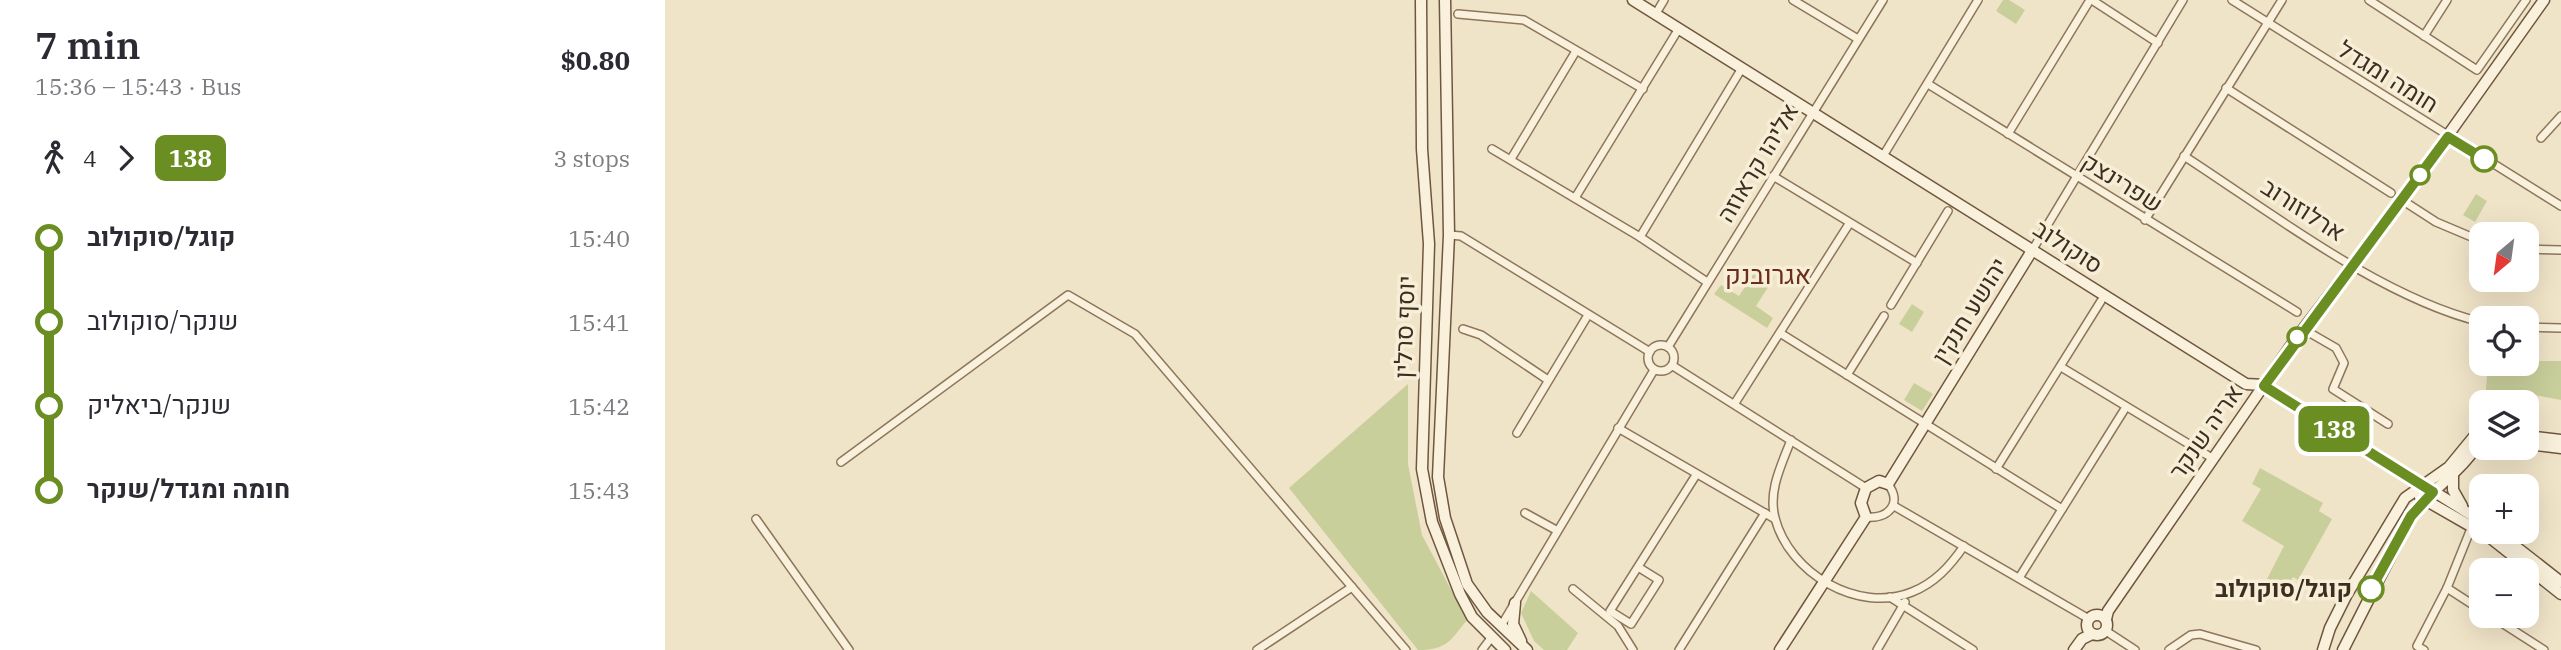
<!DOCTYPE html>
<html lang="en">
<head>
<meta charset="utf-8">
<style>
	:root { --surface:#fff; --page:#f7f7f7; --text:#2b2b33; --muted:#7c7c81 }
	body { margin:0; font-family:"IBM Plex Serif",Heebo,serif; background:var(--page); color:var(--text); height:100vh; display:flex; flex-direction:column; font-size:26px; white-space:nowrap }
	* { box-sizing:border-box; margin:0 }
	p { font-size:23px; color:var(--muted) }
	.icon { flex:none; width:38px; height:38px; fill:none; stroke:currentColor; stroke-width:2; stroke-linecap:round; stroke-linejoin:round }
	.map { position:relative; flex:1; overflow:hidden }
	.drawer { display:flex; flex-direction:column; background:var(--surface); width:665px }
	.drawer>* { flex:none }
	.badge { padding:0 14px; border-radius:10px; font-size:24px; line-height:46px }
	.needle { width:46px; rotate:209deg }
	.buttons { position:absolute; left:1804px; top:222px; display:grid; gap:14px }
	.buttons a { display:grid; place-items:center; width:70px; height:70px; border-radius:14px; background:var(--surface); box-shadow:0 7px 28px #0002; font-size:35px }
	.map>.badge { position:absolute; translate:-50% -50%; box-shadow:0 0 0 4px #fff }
	.legs { display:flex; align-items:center; gap:10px; height:77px; padding:0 35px; font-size:23px }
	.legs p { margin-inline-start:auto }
	.headline { display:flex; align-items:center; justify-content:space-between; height:119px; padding:0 35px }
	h1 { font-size:38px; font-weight:600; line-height:52px }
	ul { padding:0 35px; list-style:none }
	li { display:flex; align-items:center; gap:24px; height:84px; font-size:26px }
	li i { display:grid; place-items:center; width:10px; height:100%; margin:0 9px; background:currentColor }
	li i::after { content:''; width:18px; height:18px; margin:-9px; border:5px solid; border-radius:50%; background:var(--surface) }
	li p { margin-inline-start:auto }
	li:first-child i { background:linear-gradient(#0000 50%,currentColor 0) }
	li:last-child i { background:linear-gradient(currentColor 50%,#0000 0) }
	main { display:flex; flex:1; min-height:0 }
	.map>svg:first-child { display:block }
</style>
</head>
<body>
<main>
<section class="drawer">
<div class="headline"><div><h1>7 min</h1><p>15:36 – 15:43 · Bus</p></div><b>$0.80</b></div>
<div class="legs"><svg class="icon" aria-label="walk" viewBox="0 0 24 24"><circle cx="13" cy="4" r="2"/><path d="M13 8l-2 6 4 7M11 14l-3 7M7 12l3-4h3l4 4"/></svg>4<svg class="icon" aria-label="forward" viewBox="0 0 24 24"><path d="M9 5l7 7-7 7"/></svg><b class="badge" style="background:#6b8e23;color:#fff">138</b><p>3 stops</p></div>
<ul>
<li><i style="color:#6b8e23"></i><b>קוגל/סוקולוב</b><p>15:40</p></li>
<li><i style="color:#6b8e23"></i><span>שנקר/סוקולוב</span><p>15:41</p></li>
<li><i style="color:#6b8e23"></i><span>שנקר/ביאליק</span><p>15:42</p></li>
<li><i style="color:#6b8e23"></i><b>חומה ומגדל/שנקר</b><p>15:43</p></li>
</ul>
</section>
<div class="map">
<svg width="1896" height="650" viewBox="0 0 1896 650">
	<rect width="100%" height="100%" fill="#f0e4c8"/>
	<g fill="#c9cf9b">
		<path d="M1338,0H1344L1360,10L1351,24L1331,11Z"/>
		<path d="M1811,194L1822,201L1810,222L1798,215Z"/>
		<path d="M1093,267L1109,278L1091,306L1108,318L1102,328L1049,294L1056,285L1074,296Z"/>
		<path d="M1247,304L1259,312L1247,332L1234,324Z"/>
		<path d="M1862,361H1896V400L1843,390L1830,402L1820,401L1823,364H1862Z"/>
		<path d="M1249,383L1268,394L1257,411L1239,400Z"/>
		<path d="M743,384V464L757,535L802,620C785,641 782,650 753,650L624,488Z"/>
		<path d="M1595,468L1658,503L1654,511L1667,519L1633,580L1628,577L1621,589L1602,579L1619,546L1577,521L1596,489L1587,484Z"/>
		<path d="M866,591L913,633L902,650H879L869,641L856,613Z"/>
	</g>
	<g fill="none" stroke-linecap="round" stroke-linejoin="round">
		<g stroke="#8d765c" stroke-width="10">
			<g id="street">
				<path d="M1128,0L1193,39"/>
				<path d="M1427,0L1493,43"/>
				<path d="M1567,0L1896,206"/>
				<path d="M1704,0L1812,70L1861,0"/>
				<path d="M793,14L859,20L978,89"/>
				<path d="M990,15L999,0"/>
				<path d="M1759,36L1782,0"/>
				<path d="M1263,84L1632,312"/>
				<path d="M1561,88L1726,193"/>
				<path d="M1343,134L1425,0"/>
				<path d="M1876,138L1896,116"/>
				<path d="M827,149L975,237L1042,282"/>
				<path d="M1218,156L1313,0"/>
				<path d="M1519,156C1607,213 1715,297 1816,322"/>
				<path d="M846,159L911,51"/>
				<path d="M1108,176L1252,263"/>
				<path d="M910,198L1013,30"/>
				<path d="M1737,200L1771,222L1816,241"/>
				<path d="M1480,220L1617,0"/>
				<path d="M784,235L796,236L985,352"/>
				<path d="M975,237L1077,68"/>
				<path d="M1368,249L1518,0"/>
				<path d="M1862,249L1896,250"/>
				<path d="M1226,305L1283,211"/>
				<path d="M1862,327L1896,328"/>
				<path d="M798,329L816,335L883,380"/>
				<path d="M1638,329L1671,348L1679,363L1668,389L1723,424"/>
				<path d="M1115,333L1397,509"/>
				<circle cx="996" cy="358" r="13"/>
				<path d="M1003,347L1218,0"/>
				<path d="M1008,366L1201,488"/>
				<path d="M1396,367L1547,458"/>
				<path d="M1182,375L1219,316"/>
				<path d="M1070,403L1184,224"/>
				<path d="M953,428L1110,519"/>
				<path d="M852,433L923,315"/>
				<path d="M1126,440C1116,466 1103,491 1110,518C1124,573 1193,614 1247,592C1270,583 1285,566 1299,546"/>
				<path d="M176,462L403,295L470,334L741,650"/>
				<path d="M1331,469L1436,301"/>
				<path d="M1229,506L1424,619"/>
				<path d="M860,513L891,530"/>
				<path d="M1201,517C1223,519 1238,504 1223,484"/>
				<path d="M91,519L184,650"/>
				<path d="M973,567L994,580L966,624L945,611L1031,475"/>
				<path d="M1354,578L1461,407"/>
				<path d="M1782,588L1816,610"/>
				<path d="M908,589L953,626L968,650"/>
				<path d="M1225,597L1308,650"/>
				<path d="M1826,616L1879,650"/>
				<path d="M836,626L989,370"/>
				<path d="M1441,631L1470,650"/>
				<path d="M592,650L687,587"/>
				<path d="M817,650L826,638"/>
				<path d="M1014,650L1100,513"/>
				<path d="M1212,650L1240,602"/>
				<path d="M1504,650L1526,635L1535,634L1591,650"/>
				<path d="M1759,650L1752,646L1782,588L1807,526"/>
			</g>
		</g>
		<g stroke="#6f573f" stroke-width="13">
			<g id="secondary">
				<path d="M756,0L757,149L764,244L757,469L767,522L795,594L807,617L840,650"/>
				<path d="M780,0L784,235L773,477L780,518L802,584L822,612L862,650"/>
				<path d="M968,0L1581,384L1599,385L1816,521"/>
				<path d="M1862,436L1896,440"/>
				<path d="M1862,444L1896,448"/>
				<path d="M1788,475V490L1797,506"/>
				<path d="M1755,497L1823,536L1896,594"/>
				<path d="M1832,532L1896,582"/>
				<path d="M850,603L848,624L856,641"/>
				<circle cx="1432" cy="625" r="10"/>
				<path d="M1441,619L1443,611L1630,340L1737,200L1879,0"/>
				<path d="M1115,650L1201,517L1196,503L1201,488L1214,481L1223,484L1368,249"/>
				<path d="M1409,650L1417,639L1427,634"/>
				<path d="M1658,650L1665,628L1681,596L1740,498L1784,467L1816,428"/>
				<path d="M1678,650L1746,516C1768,488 1798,470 1816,440"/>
			</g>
		</g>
		<use href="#street" stroke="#faf1dc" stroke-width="7"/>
		<use href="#secondary" stroke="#faf1dc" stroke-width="10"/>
	</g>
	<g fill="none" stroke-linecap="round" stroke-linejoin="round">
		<g stroke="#fff" stroke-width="16">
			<path id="line-1" d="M1706,589L1746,516L1768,492L1599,386L1783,137L1819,159"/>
		</g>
		<use href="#line-1" stroke="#6b8e23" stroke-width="10"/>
	</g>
	<g fill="#fff" stroke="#6b8e23" stroke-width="3.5">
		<circle cx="1819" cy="159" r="12"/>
		<circle cx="1755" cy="175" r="9"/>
		<circle cx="1632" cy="337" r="9"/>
		<circle cx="1706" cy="589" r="12"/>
	</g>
	<g text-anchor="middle" stroke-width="7" stroke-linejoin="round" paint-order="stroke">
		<g font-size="24" fill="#3d2e20" stroke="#f7eed8">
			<text transform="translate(1723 77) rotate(32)" y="8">חומה ומגדל</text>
			<text transform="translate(1093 163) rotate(-59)" y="8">אליהו קראוזה</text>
			<text transform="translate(1457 183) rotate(32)" y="8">שפרינצק</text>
			<text transform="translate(1638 210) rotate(33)" y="8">ארלוזורוב</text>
			<text transform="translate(1403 247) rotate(33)" y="8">סוקולוב</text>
			<text transform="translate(1305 311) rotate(-58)" y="8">יהושע חנקין</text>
			<text transform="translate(740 327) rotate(-88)" y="8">יוסף סרלין</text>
			<text transform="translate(1541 432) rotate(-55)" y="8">אריה שנקר</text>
		</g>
		<g font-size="24" font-weight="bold" fill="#3d2e20" stroke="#f7eed8" text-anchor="end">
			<text x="1687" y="597">קוגל/סוקולוב</text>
		</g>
		<g font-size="26" fill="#6b2e1e" stroke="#f7eed8">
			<text x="1103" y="284">אגרובנק</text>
		</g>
	</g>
</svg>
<div class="buttons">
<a><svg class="needle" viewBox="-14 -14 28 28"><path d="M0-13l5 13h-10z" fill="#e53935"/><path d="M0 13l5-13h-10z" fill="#7c7c81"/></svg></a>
<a><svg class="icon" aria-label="locate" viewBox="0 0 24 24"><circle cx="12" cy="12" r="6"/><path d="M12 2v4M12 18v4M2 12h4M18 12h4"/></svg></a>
<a><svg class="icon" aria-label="layers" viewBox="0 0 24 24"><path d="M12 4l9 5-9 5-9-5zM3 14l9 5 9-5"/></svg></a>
<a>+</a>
<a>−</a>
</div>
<b class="badge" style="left:1669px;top:429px;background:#6b8e23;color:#fff">138</b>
</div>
</main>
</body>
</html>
